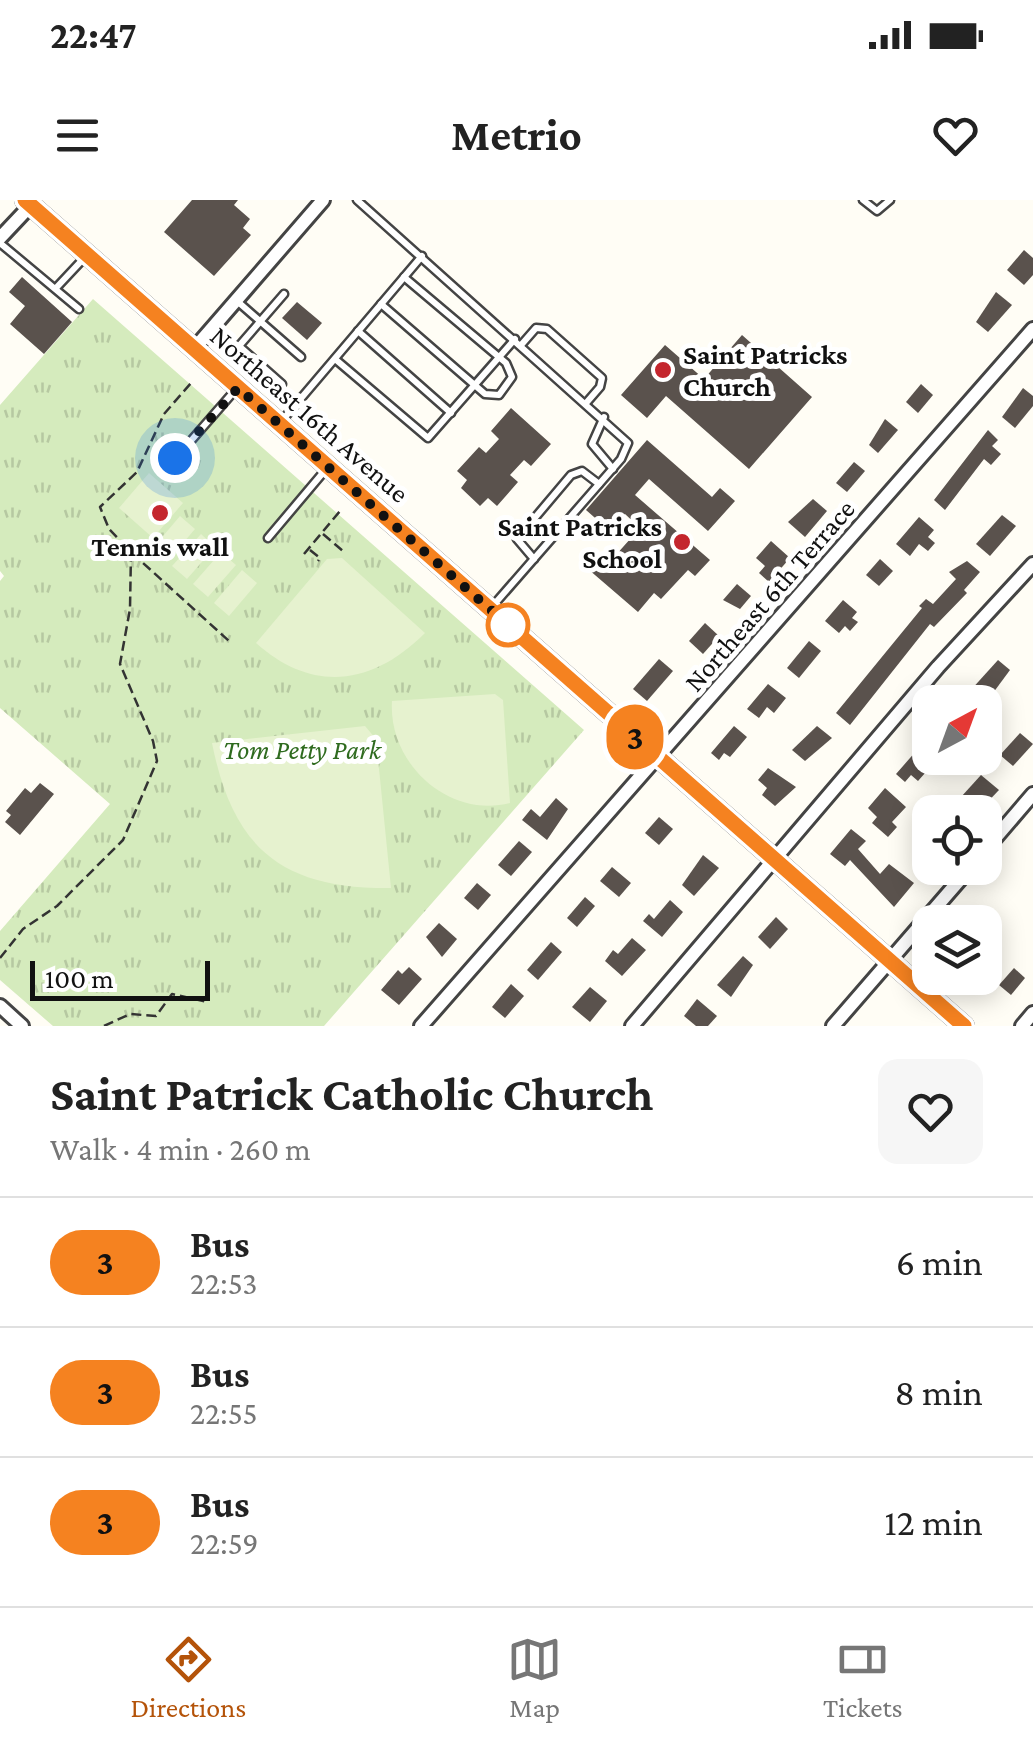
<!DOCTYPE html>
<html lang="en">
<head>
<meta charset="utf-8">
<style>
	:root { --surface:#fff; --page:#f6f6f6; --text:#222; --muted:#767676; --line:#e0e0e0; --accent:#b45309 }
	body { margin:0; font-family:"Crimson Pro",serif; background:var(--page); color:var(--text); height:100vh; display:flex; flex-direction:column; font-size:38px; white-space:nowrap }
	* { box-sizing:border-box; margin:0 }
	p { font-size:32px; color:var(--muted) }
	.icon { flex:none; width:55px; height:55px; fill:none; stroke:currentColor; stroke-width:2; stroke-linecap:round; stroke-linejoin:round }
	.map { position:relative; height:826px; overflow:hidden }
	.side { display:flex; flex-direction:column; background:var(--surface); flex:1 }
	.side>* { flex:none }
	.badge { padding:0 20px; border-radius:32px; font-size:35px; line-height:65px }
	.needle { width:65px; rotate:41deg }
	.buttons { position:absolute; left:912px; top:485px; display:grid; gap:20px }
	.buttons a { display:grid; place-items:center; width:90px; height:90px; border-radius:20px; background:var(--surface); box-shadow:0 5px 25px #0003; font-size:50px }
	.scale { position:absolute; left:30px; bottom:25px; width:180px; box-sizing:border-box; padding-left:10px; border:5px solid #111; border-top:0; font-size:28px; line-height:35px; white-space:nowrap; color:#111; -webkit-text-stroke:8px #fff; paint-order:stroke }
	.you { position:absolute; width:50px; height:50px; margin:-25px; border:8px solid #fff; border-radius:50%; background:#1a73e8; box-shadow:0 0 0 15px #1a73e833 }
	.map>.badge { position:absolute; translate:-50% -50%; box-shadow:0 0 0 5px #fff }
	.round { display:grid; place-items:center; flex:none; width:105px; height:105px; border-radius:20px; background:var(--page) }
	.head { display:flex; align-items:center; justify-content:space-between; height:170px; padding:0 50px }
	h1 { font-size:48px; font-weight:700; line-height:75px }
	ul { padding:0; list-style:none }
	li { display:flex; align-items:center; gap:30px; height:130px; padding:0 50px; border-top:2px solid var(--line) }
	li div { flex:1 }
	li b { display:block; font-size:38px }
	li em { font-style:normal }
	li .badge { min-width:110px; font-weight:700; text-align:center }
	.status { display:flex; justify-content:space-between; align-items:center; height:70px; padding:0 50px; background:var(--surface); direction:ltr }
	.status svg { height:28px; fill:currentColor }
	header { display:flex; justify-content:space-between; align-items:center; height:130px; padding:0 50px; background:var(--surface); font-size:45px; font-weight:700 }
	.tab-bar { display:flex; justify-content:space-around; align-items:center; height:140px; border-top:2px solid var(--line); background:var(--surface); font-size:28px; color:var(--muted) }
	.tab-bar a { display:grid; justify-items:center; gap:5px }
	.tab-bar .on { color:var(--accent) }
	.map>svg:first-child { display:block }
</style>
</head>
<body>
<div class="status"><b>22:47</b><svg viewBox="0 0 49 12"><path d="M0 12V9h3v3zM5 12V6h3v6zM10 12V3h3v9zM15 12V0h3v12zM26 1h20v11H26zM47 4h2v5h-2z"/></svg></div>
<header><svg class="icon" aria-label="menu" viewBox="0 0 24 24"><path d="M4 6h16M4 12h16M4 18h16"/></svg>Metrio<svg class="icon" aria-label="heart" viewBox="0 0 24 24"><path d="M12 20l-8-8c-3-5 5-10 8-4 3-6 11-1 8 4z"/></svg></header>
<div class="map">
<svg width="1033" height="826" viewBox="0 0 1033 826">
	<defs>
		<pattern id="park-tufts" width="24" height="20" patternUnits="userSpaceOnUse" patternTransform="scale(2.5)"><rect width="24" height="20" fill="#d5ebbd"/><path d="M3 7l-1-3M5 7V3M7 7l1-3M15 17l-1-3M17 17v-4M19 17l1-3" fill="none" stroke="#b6c8a1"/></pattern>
	</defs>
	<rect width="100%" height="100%" fill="#fffdf5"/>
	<path fill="url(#park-tufts)" d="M93,99L584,530L324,826H53L0,780V731L110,604L0,508V381L4,376L0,371V205Z"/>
	<g fill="#e6f2cf">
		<path d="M149,273L183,303L153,338L119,308Z"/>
		<path d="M180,316L195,329L167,362L152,349Z"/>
		<path d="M201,334L215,347L187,379L172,366Z"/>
		<path d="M221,352L236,365L208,397L193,384Z"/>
		<path d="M342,358L425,433C373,485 313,494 256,443L327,359Z"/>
		<path d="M242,370L257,383L229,416L214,403Z"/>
		<path d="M495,494L503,500L510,603C448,619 388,563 392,501Z"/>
		<path d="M365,526L376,539L391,688C282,689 233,649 212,543Z"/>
	</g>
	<g fill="#5a524d">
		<path d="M192,0H238L234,5L250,19L243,28L251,35L214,76L164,32Z"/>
		<path d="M1024,50L1033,58V75L1024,85L1007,70Z"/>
		<path d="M22,77L72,122L44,154L10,124L25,106L9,92Z"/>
		<path d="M996,92L1012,105L988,132L976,122Z"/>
		<path d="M297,102L322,123L307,140L282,118Z"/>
		<path d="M742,135L812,197L749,269L666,196L647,218L621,195L665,145L704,179Z"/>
		<path d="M921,184L933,195L918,213L906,202Z"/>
		<path d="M1023,188L1033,196V206L1015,228L1002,217Z"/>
		<path d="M511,208L551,244L531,266L524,260L510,275L518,282L497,306L488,298L480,306L461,288L467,280L457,271L479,247L486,253L499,239L491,231Z"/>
		<path d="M885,219L898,230L878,253L869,245Z"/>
		<path d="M988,230L998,240L992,246L1001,254L991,265L984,259L945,310L934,300Z"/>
		<path d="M647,240L712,297L720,288L735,301L708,331L649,279L635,295L710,360L695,376L688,370L661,399L654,393L638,412L588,369L597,358L606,366L640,328L625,314L610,331L586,310Z"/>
		<path d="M854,262L865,271L847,292L836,283Z"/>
		<path d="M813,299L827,311L805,337L788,322Z"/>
		<path d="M1002,315L1016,326L990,356L976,344Z"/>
		<path d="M919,317L934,330L928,337L935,343L928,351L919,344L910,356L896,344Z"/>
		<path d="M771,341L790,358L769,382L759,373L765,366L756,358Z"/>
		<path d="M880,359L893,371L879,386L866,375Z"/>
		<path d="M967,361L980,372L964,390L967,393L934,427L930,424L850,525L836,513L922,408L919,406L926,399L933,404L956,379L949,372Z"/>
		<path d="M737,384L751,396L740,409L723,400Z"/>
		<path d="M843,400L857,412L852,418L858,422L850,431L845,426L839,433L825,421Z"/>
		<path d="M705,423L719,436L703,454L689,441Z"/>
		<path d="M809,441L821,451L799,478L787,468Z"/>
		<path d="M659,459L673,471L647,501L633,489Z"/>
		<path d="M998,460L1010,470L993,493L984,502H960Z"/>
		<path d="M768,484L786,498L774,513L767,507L759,518L747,509Z"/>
		<path d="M734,526L747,537L730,557L724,553L719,560L711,553Z"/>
		<path d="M817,526L832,538L805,561L792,550Z"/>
		<path d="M1020,533L1033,544L1013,566L1000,555Z"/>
		<path d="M924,542L930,547V558L948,563L941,570L933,564L918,581L911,575L905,582L896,574Z"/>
		<path d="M768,568L796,587L775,606L762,595L767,588L758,580Z"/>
		<path d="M981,575L999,590L978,612L961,597Z"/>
		<path d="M40,583L54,594L20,635L5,622L11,615L6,611L25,588L31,593Z"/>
		<path d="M885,588L906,607L892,622L897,627L888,637L872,623L877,617L868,608Z"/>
		<path d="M556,598L568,609L547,640L522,620L531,609L540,617Z"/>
		<path d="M659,617L673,629L659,645L645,633Z"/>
		<path d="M851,629L866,641L858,649L880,674L889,664L914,683L894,707L850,660L845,666L830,654Z"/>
		<path d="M519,641L532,652L511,676L498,665Z"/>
		<path d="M703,655L719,668L694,696L682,685Z"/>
		<path d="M612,667L631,683L619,697L600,681Z"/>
		<path d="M477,683L491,695L478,710L464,698Z"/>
		<path d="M585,697L595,706L577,727L567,718Z"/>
		<path d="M670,700L683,712L662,737L643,721L649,714L654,719Z"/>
		<path d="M776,717L788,729L770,749L758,737Z"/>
		<path d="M439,723L457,739L442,757L426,737Z"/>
		<path d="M632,738L646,750L622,776L605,761L613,750L618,754Z"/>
		<path d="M551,742L562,752L538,780L527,770Z"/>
		<path d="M743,756L753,765L731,797L717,785Z"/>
		<path d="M409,767L422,779L399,805L381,790L398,770L402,774Z"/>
		<path d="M1014,768L1025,778L1011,795L999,785Z"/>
		<path d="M511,784L524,796L505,818L492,807Z"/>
		<path d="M590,787L607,801L590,822L572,807Z"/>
		<path d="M697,799L717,816L708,826H696L684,816Z"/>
	</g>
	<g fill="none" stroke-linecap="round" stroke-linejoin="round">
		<g stroke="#444" stroke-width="11">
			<g id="lane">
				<path d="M357,0L628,243L621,259L491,408"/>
				<path d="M863,0L877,11L890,0"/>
				<path d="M0,43L79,109"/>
				<path d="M56,88L86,56"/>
				<path d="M237,101L301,157"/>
				<path d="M381,104L485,194L499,195L512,177L506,163L404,77"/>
				<path d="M358,131L451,213"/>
				<path d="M522,144L536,128L547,129L602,178L600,187L587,202"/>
				<path d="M335,159L428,238L515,139"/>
				<path d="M282,184L239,146L284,94"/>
				<path d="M604,217L592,244L613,269"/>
				<path d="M280,223L422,56"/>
				<path d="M175,259L237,188"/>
				<path d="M268,338L327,268"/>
				<path d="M534,359L517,339L571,275L582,271L599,284"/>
			</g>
		</g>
		<g stroke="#444" stroke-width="18">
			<g id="street">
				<path d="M0,38L31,5"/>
				<path d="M194,149L323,0"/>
				<path d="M985,650L1033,594"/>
				<path d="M0,806L22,826"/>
				<path d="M421,826L1033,129"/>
				<path d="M632,826L938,467L1033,364"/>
				<path d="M833,826L970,668"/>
				<path d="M1022,826L1033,813"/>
			</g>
		</g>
		<g stroke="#333" stroke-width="22">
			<path id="secondary" d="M25,0L964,826"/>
		</g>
		<g stroke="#333" stroke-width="2.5" stroke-dasharray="10 5" stroke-linecap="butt">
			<path d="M323,334L343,351"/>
			<path d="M310,350L320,358L318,361"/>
			<path d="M132,353L229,441"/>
			<path d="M304,354L340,311"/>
			<path d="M0,758L23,729L57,706L123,640L157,561L153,541L120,464L130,409L131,352L109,329L100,307L137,272L164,214L191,183"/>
			<path d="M104,826L130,814L156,816L172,794L207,802"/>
		</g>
		<use href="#lane" stroke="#fff" stroke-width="6"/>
		<use href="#street" stroke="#fff" stroke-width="12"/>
		<use href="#secondary" stroke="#fff6b0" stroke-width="18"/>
	</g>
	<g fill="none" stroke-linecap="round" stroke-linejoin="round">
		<g stroke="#fff" stroke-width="22">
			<path id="line" d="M25,0L964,826"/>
		</g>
		<use href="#line" stroke="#f58220" stroke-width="15"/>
		<path stroke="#111" stroke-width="10" stroke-dasharray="0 18" d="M175,258L238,188L508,425"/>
	</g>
	<g fill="#c4262e" stroke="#fff" stroke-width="4">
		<circle cx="663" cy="170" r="10"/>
		<circle cx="160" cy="313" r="10"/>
		<circle cx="682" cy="342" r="10"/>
	</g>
	<circle fill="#fff" stroke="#f58220" stroke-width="5" cx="508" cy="425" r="20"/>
	<g text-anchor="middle" stroke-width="10" stroke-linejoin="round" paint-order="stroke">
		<g font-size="28" font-weight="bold" fill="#111" stroke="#fff" text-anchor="start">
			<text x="683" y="164">Saint Patricks<tspan x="683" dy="32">Church</tspan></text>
			<text x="662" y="336" text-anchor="end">Saint Patricks<tspan x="662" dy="32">School</tspan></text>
			<text x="160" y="356" text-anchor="middle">Tennis wall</text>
		</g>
		<g font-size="28" fill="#111" stroke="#fff">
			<text transform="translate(310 214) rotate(41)" y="10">Northeast 16th Avenue</text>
			<text transform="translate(769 395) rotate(-49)" y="10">Northeast 6th Terrace</text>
		</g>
		<g font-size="28" font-style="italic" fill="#2f6b1f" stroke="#fff">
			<text x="302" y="559">Tom Petty Park</text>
		</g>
	</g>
</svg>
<div class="buttons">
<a><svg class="needle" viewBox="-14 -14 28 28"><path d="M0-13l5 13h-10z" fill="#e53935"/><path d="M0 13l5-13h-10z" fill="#767676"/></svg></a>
<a><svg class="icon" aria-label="locate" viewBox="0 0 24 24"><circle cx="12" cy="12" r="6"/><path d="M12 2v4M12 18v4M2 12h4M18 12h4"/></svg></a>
<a><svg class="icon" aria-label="layers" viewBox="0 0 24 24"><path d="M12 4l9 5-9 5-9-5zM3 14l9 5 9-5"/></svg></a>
</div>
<div class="scale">100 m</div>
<div class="you" style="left:175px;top:258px"></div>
<b class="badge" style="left:635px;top:537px;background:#f58220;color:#111">3</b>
</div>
<section class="side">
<div class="head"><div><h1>Saint Patrick Catholic Church</h1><p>Walk · 4 min · 260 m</p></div><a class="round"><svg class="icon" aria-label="heart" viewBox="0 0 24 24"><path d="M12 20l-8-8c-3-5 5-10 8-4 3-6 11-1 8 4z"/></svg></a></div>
<ul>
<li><span class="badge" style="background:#f58220;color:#111">3</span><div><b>Bus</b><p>22:53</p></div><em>6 min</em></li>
<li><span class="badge" style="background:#f58220;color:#111">3</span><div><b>Bus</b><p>22:55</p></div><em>8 min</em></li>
<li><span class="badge" style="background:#f58220;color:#111">3</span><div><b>Bus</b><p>22:59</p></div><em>12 min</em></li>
</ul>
</section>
<nav class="tab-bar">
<a class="on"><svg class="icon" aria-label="directions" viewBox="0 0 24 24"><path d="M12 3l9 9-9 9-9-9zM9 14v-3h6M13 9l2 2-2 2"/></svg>Directions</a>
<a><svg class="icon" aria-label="map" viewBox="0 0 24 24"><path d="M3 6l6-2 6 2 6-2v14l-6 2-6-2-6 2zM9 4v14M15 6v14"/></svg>Map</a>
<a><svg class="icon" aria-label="tickets" viewBox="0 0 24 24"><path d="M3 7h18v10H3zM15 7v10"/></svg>Tickets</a>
</nav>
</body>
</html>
